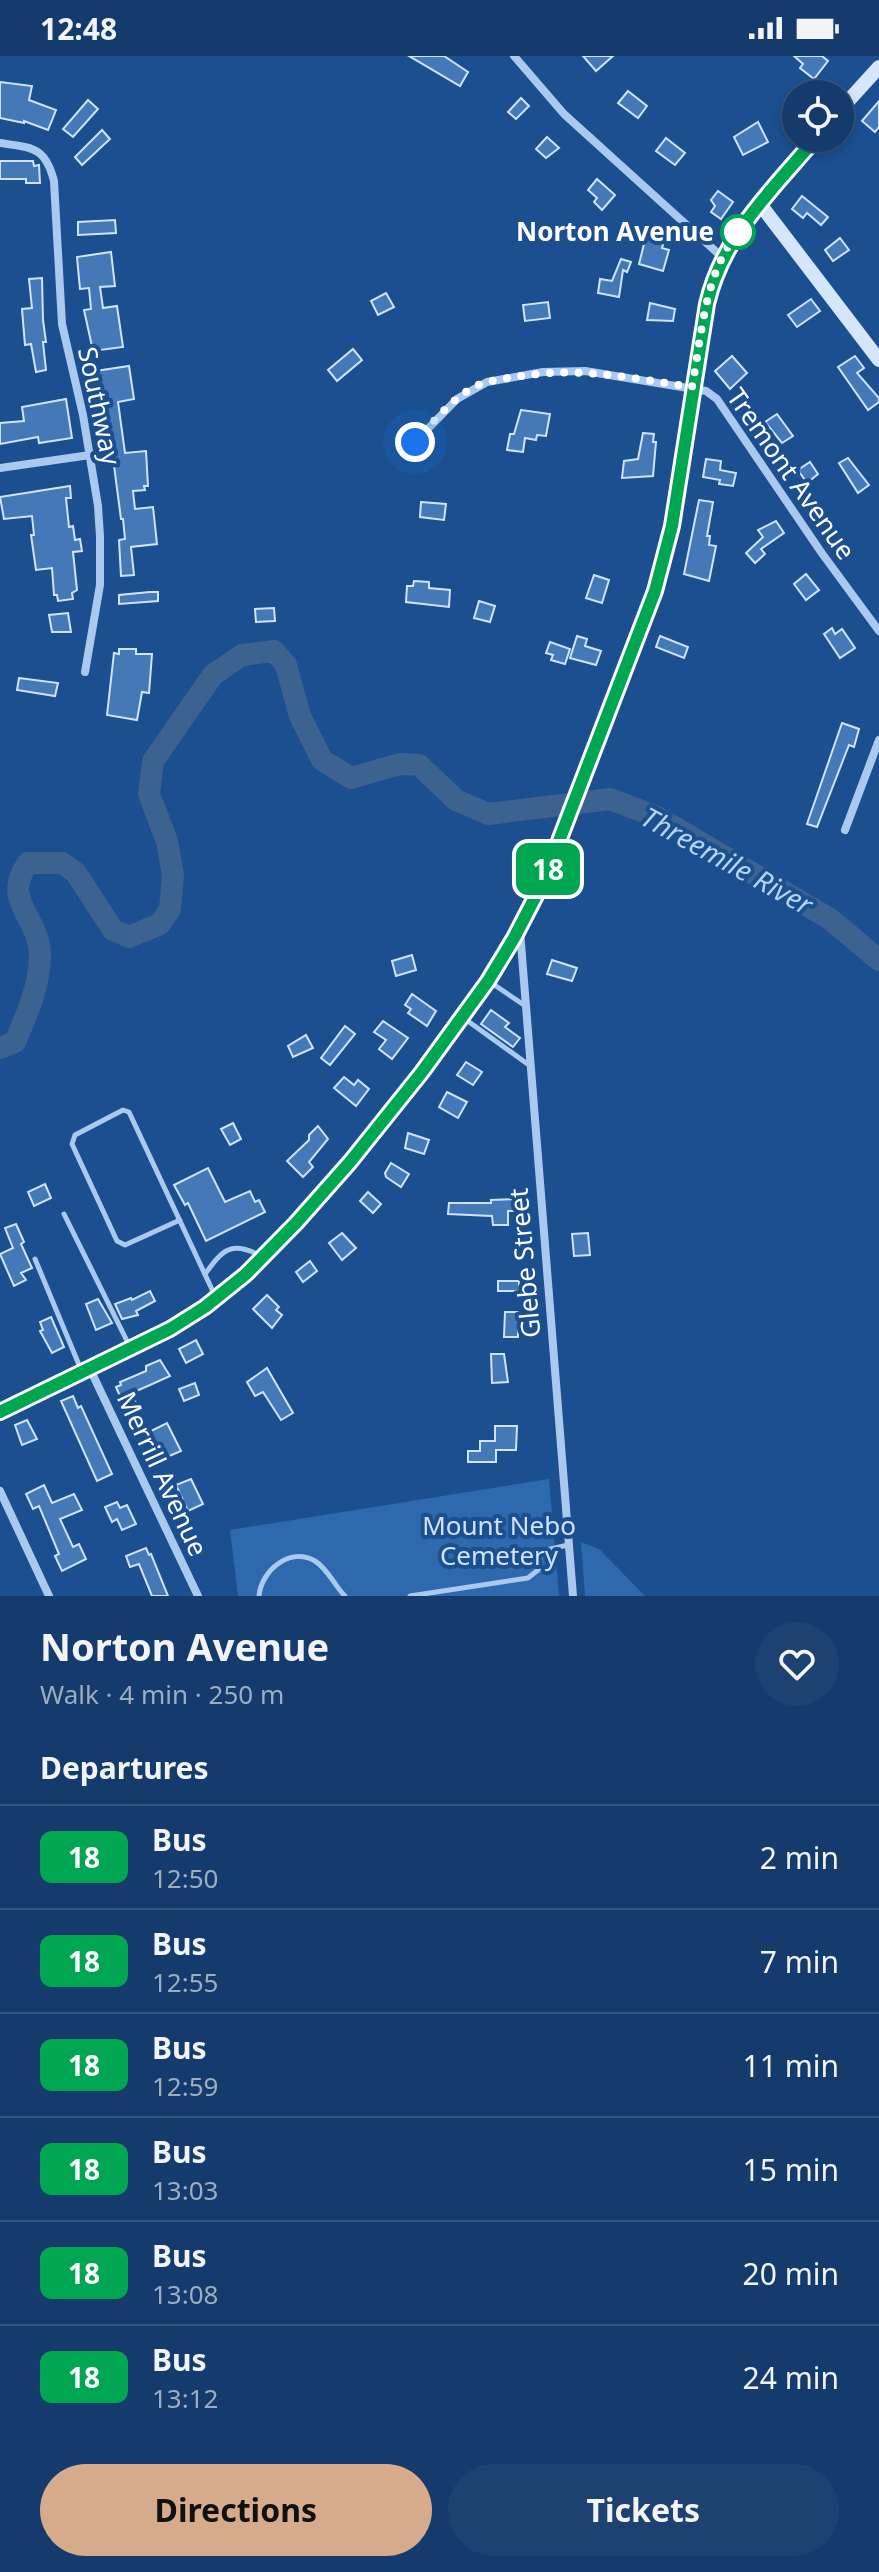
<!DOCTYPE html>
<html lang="en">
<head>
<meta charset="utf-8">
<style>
	:root { --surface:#143b6b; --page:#1d4271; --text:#f1f3f6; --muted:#9dadc1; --line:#33557e; --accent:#d6ab8b }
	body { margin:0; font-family:"Noto Sans",sans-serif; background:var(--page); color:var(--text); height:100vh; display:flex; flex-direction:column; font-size:30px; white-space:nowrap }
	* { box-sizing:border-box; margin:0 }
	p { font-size:26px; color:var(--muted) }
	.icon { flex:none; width:44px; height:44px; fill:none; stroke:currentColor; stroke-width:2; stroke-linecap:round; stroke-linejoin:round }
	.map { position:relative; height:1540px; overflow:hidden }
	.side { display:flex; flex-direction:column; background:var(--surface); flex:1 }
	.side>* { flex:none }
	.badge { padding:0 16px; border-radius:12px; font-size:28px; line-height:52px }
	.buttons { position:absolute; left:782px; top:24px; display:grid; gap:16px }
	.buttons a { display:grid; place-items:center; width:72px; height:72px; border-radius:50%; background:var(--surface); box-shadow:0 4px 12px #0003,0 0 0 2px var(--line); font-size:40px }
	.you { position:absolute; width:40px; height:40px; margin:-20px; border:6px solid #fff; border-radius:50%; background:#1a73e8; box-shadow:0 0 0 12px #1a73e833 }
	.map>.badge { position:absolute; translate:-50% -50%; box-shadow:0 0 0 4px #fff }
	h2 { padding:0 40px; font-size:30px; line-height:72px }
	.round { display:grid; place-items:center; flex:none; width:84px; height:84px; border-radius:42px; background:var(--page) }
	.summary { display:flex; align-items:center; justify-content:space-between; height:136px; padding:0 40px }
	h1 { font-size:38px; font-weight:700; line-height:60px }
	.button { display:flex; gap:16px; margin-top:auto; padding:16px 40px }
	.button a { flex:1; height:92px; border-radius:48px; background:var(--accent); color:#111; font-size:32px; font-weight:700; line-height:92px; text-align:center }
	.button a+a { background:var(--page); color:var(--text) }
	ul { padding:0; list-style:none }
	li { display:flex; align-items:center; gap:24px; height:104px; padding:0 40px; border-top:2px solid var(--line) }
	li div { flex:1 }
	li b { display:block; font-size:30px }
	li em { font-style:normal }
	li .badge { min-width:88px; font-weight:700; text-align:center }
	.status { display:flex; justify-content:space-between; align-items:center; height:56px; padding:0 40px; background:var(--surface); direction:ltr }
	.status svg { height:22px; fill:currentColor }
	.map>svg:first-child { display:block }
</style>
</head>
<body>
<div class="status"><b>12:48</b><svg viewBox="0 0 49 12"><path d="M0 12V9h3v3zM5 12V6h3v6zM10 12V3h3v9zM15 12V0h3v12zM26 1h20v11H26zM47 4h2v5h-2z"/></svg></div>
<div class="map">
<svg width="879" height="1540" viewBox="0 0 879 1540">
	<rect width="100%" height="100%" fill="#1b4f8f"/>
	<g fill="#2e69ad">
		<path d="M549,1423L559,1540H238L230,1474Z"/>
		<path d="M581,1486L599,1493L645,1540H585Z"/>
	</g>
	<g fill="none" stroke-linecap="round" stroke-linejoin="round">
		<path stroke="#3c6290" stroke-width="22" d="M0,992L15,986C27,958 39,932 40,901C41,861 0,846 28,807H62L76,817L113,874L129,881L160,868L170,853L173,819L167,785L149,738L153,705L213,619L242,599L274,595L286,609L300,660L322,704L351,722L400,708L419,709L456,744L488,758L610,743L657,761L830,863L879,904"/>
	</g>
	<g fill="#4478b7" stroke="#cfe3fa" stroke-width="2">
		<path d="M409,0H444L468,16L460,30Z"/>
		<path d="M583,0H613L596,15Z"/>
		<path d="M794,0H822L828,5L814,23L800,12L803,8Z"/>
		<path d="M0,26L32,30L29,44L56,54L48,74L24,65V67L0,62Z"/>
		<path d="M628,35L647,50L638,62L618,47Z"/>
		<path d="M521,42L529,50L516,63L508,56Z"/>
		<path d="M88,44L98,53L73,81L63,73Z"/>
		<path d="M879,45V71L875,76L862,65Z"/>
		<path d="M758,66L768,86L743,99L734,81Z"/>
		<path d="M102,74L110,83L82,109L75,101Z"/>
		<path d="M547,81L559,92L546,102L536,93Z"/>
		<path d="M666,82L685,97L675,109L656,95Z"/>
		<path d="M0,105H33L34,110L39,109L40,127H26V123H0Z"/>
		<path d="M597,123L615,139L602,154L594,146L597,142L588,134Z"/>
		<path d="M718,135L733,146L721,163L711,156L715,150L711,144Z"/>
		<path d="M802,140L828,161L821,169L807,157L803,162L792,153Z"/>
		<path d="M115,164L116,177L78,179V166Z"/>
		<path d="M649,169L660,172L659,175L666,177L662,192L669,194L663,215L639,208L644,188L640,187L643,172L648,174Z"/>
		<path d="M840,182L849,194L833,205L825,194Z"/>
		<path d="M111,196L115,230L100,231L103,252L117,250L123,291L93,295L84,254L91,253L89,232L80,233L77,201Z"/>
		<path d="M621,203L631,206L627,216L623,214L619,241L598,237L600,223L612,225Z"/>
		<path d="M42,222L43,264L46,286H43L46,314L36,316L31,288L25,289L22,253L32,252L29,223Z"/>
		<path d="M386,237L394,251L378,259L371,245Z"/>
		<path d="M811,243L820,255L797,271L788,259Z"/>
		<path d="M548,246L550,262L525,265L523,249Z"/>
		<path d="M650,247L675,253L673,265L647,264Z"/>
		<path d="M353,293L362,304L337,325L328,314Z"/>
		<path d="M732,300L747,317L730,333L715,315Z"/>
		<path d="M855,300L864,312L857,317L879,342V346L868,354L838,311Z"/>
		<path d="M129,310L134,343L118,346L125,397L146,395L148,430H144L145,434L133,435L135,453L153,451L157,488L131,491L134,519L121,520L119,484L125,483L123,463H121L110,379L103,380L96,340L99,339L95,315Z"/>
		<path d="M66,343L72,382L39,387L38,381L0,388V367L24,365L22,351Z"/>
		<path d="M521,354L550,358L546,380L537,379L536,384L525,382L523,396L507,394L510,378H514Z"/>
		<path d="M777,358L793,380L782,387L765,366Z"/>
		<path d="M643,377L654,378L653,386H656L653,420L622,422L624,405L638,403Z"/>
		<path d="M848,402L869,429L858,437L839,407Z"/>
		<path d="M706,403L721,405L720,414L736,417L733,430L719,428L720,424L703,421Z"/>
		<path d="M810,406L818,418L807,427L798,414Z"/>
		<path d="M70,430L71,442H66L69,471L73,470L75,484L80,483L82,495L73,496L77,534L72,537L73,543L58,545L57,539H54L52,512L36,514L31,479H34L32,460L4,463L0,441Z"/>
		<path d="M699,444L713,446L707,480H710L709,489L716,490L709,525L684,518Z"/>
		<path d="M421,446L446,448L444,464L420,461Z"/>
		<path d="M776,465L784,477L761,493L765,498L755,507L746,497L763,481L758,474Z"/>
		<path d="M806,518L819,534L806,544L794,528Z"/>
		<path d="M594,519L609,524L602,547L586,542Z"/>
		<path d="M414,525L429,526V532L450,534L449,551L406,546L407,530H413Z"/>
		<path d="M150,536H158V545L119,548V539Z"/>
		<path d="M479,545L495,550L490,566L474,562Z"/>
		<path d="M274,552L275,565L256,566L255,553Z"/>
		<path d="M68,557L71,576H52L49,559Z"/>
		<path d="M832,572L835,578L842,573L855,592L840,602L824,578Z"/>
		<path d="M577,580L587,583L585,590L601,595L596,609L570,602Z"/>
		<path d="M660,580L688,591L684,602L656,591Z"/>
		<path d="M550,586L570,593L565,608L551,604L553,599L546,597Z"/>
		<path d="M119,593H136V598H152L149,637L142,636L137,664L107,659L114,597L119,598Z"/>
		<path d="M19,622L58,627L55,640L17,634Z"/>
		<path d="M842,667L859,673L854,691L849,689L817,771L807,768Z"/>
		<path d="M412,899L416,914L396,920L392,905Z"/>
		<path d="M552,904L577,912L572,925L547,918Z"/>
		<path d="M412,938L436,955L427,970L408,957L411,953L405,949Z"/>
		<path d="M491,954L509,967L505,971L520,982L513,991L481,968Z"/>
		<path d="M383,965L408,982L392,1003L379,993L386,984L374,976Z"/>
		<path d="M345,970L355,978L330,1009L321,1002Z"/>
		<path d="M306,979L313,992L293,1001L288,990Z"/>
		<path d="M466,1006L482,1016L473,1029L457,1019Z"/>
		<path d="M344,1021L354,1029L358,1024L369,1033L356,1050L334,1032Z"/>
		<path d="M447,1036L467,1046L458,1062L439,1051Z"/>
		<path d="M233,1067L241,1083L230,1089L221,1073Z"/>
		<path d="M318,1070L328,1083L309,1106L313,1111L303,1121L287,1105L309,1084V1079Z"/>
		<path d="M408,1077L429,1084L424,1098L405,1092Z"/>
		<path d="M391,1107L409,1118L401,1131L386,1121L385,1117Z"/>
		<path d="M208,1112L225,1146L250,1135L255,1146L259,1144L265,1156L206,1185L188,1147L185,1149L174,1129Z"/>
		<path d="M45,1128L51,1142L34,1150L28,1136Z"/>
		<path d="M368,1136L381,1148L373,1157L360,1145Z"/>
		<path d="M515,1143L516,1155H508V1169H493L492,1160L448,1158L449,1147H491V1144Z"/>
		<path d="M16,1168L24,1186L21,1188L32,1212L21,1217L26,1224L14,1230L0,1198L13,1192L5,1172Z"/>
		<path d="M342,1177L356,1192L342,1204L329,1187Z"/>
		<path d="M588,1177L590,1199L574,1200L572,1178Z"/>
		<path d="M310,1205L317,1215L303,1226L296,1216Z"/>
		<rect x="498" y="1225" width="21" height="10"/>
		<path d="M150,1235L155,1245L136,1255L138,1259L122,1263L115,1248L131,1242L132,1244Z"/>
		<path d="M267,1239L279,1251L276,1254L282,1259L272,1272L253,1253Z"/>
		<path d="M98,1243L112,1267L96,1274L86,1248Z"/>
		<path d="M505,1256H518V1281H504Z"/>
		<path d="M51,1261L64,1291L52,1297L40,1275L43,1274L40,1266Z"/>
		<path d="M196,1284L203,1298L186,1307L179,1293Z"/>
		<path d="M491,1298H504L508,1326L492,1327Z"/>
		<path d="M160,1304L170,1320L132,1337L136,1347L125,1352L116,1331L121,1329L120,1326L146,1315V1310Z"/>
		<path d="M267,1312L293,1357L281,1364L263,1336L255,1340L247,1326Z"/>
		<path d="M195,1327L199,1339L184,1345L179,1333Z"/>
		<path d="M73,1340L78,1352L81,1350L112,1418L97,1425L61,1345Z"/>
		<path d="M27,1364L37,1383L22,1389L15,1369Z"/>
		<path d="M167,1367L181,1395L160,1404L147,1377Z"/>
		<path d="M495,1370H517L516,1394H496V1406H468V1395H480V1385H495Z"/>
		<path d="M191,1423L203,1448L188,1455L176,1429Z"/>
		<path d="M44,1429L52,1447L74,1438L82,1454L60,1463L73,1491L79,1488L86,1503L62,1515L55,1500L59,1498L39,1450L33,1453L26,1438Z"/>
		<path d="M117,1446L120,1452L127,1449L136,1468L122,1474L117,1463L112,1466L105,1451Z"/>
		<path d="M146,1492L149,1499L151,1498L168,1540H152L139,1508L130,1511L126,1500Z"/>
	</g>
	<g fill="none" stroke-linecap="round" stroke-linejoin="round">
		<g stroke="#a9c9ee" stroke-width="5">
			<path d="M490,926L524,949"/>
			<path d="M465,963L529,1009"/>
			<path d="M64,1158L129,1289"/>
			<path d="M180,1164L125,1189L117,1185L72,1088L75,1079L123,1054L129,1056L216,1242"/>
			<path d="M35,1203L82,1316"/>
			<path d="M205,1218C222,1195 230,1184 259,1199"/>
			<path d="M259,1540C261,1515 290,1490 315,1505C328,1513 334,1529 345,1540"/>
			<path d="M410,1540L528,1522L538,1514L542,1495L568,1489"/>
		</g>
		<g stroke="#a9c9ee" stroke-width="8">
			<path d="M514,0L564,58L722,201"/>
			<path d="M0,87C32,92 45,90 54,125L62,268L83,359L98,450L100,480V529L85,616"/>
			<path d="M415,386L457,343L487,326L543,316L585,315L706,335L717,343L821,496L879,575"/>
			<path d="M0,412L90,399"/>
			<path d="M845,774L879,684"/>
			<path d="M520,875L573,1540"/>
			<path d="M90,1313L198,1540"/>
			<path d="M0,1435L49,1540"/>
		</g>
		<g stroke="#d6e6fa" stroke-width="14">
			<path d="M840,54L879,11"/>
			<path d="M760,148L879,304"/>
			<path d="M0,1356L170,1273L205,1251L246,1218L296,1167L350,1106L422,1016L488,925L514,882L544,824L655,535L669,483L705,261L717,212L743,169L816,82"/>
		</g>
	</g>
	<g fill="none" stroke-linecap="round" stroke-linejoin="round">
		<g stroke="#fff" stroke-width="18">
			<path id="line" d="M0,1356L170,1273L205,1251L246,1218L296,1167L350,1106L422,1016L488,925L514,882L544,824L655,535L672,470L707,248C723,179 772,134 816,82"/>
		</g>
		<use href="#line" stroke="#00a651" stroke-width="12"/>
		<path stroke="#fff" stroke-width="8" stroke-dasharray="0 14.4" d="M415,386C433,367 450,344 474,331C486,325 501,323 515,321C579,310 630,322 692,331C702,279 704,219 738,176"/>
	</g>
	<circle fill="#fff" stroke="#00a651" stroke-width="4" cx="738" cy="176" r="16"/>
	<g text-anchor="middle" stroke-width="8" stroke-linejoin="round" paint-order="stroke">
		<g font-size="26" font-weight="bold" fill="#fff" stroke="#1b4f8f" text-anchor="end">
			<text x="714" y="185">Norton Avenue</text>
		</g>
		<g font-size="26" fill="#fff" stroke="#1b4f8f">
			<text transform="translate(99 350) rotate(78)" y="9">Southway</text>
			<text transform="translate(791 418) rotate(55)" y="9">Tremont Avenue</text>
			<text transform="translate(525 1207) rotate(-95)" y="9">Glebe Street</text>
			<text transform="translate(162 1418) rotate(65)" y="9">Merrill Avenue</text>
		</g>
		<g font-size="26" fill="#cfe3fa" stroke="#1b4f8f">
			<text x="499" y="1479">Mount Nebo<tspan x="499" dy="30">Cemetery</tspan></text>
		</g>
		<g font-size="28" font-style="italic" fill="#b5d3f5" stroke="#1b4f8f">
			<text transform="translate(727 805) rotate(29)" y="10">Threemile River</text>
		</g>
	</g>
</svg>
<div class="buttons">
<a><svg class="icon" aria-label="locate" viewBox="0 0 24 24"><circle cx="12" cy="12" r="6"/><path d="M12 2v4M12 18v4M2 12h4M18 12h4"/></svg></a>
</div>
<div class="you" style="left:415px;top:386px"></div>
<b class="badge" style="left:548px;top:813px;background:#00a651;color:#fff">18</b>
</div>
<section class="side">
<div class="summary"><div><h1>Norton Avenue</h1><p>Walk · 4 min · 250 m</p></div><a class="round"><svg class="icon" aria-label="heart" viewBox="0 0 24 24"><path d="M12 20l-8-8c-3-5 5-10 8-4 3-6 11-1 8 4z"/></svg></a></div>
<h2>Departures</h2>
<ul>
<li><span class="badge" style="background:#00a651;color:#fff">18</span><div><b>Bus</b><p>12:50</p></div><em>2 min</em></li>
<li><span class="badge" style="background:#00a651;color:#fff">18</span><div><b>Bus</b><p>12:55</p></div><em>7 min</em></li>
<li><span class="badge" style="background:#00a651;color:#fff">18</span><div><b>Bus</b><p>12:59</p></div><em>11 min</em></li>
<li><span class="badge" style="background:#00a651;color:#fff">18</span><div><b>Bus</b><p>13:03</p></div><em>15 min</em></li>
<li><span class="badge" style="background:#00a651;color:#fff">18</span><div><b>Bus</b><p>13:08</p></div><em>20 min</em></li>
<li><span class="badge" style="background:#00a651;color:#fff">18</span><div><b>Bus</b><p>13:12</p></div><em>24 min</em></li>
</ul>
<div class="button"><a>Directions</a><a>Tickets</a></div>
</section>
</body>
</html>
